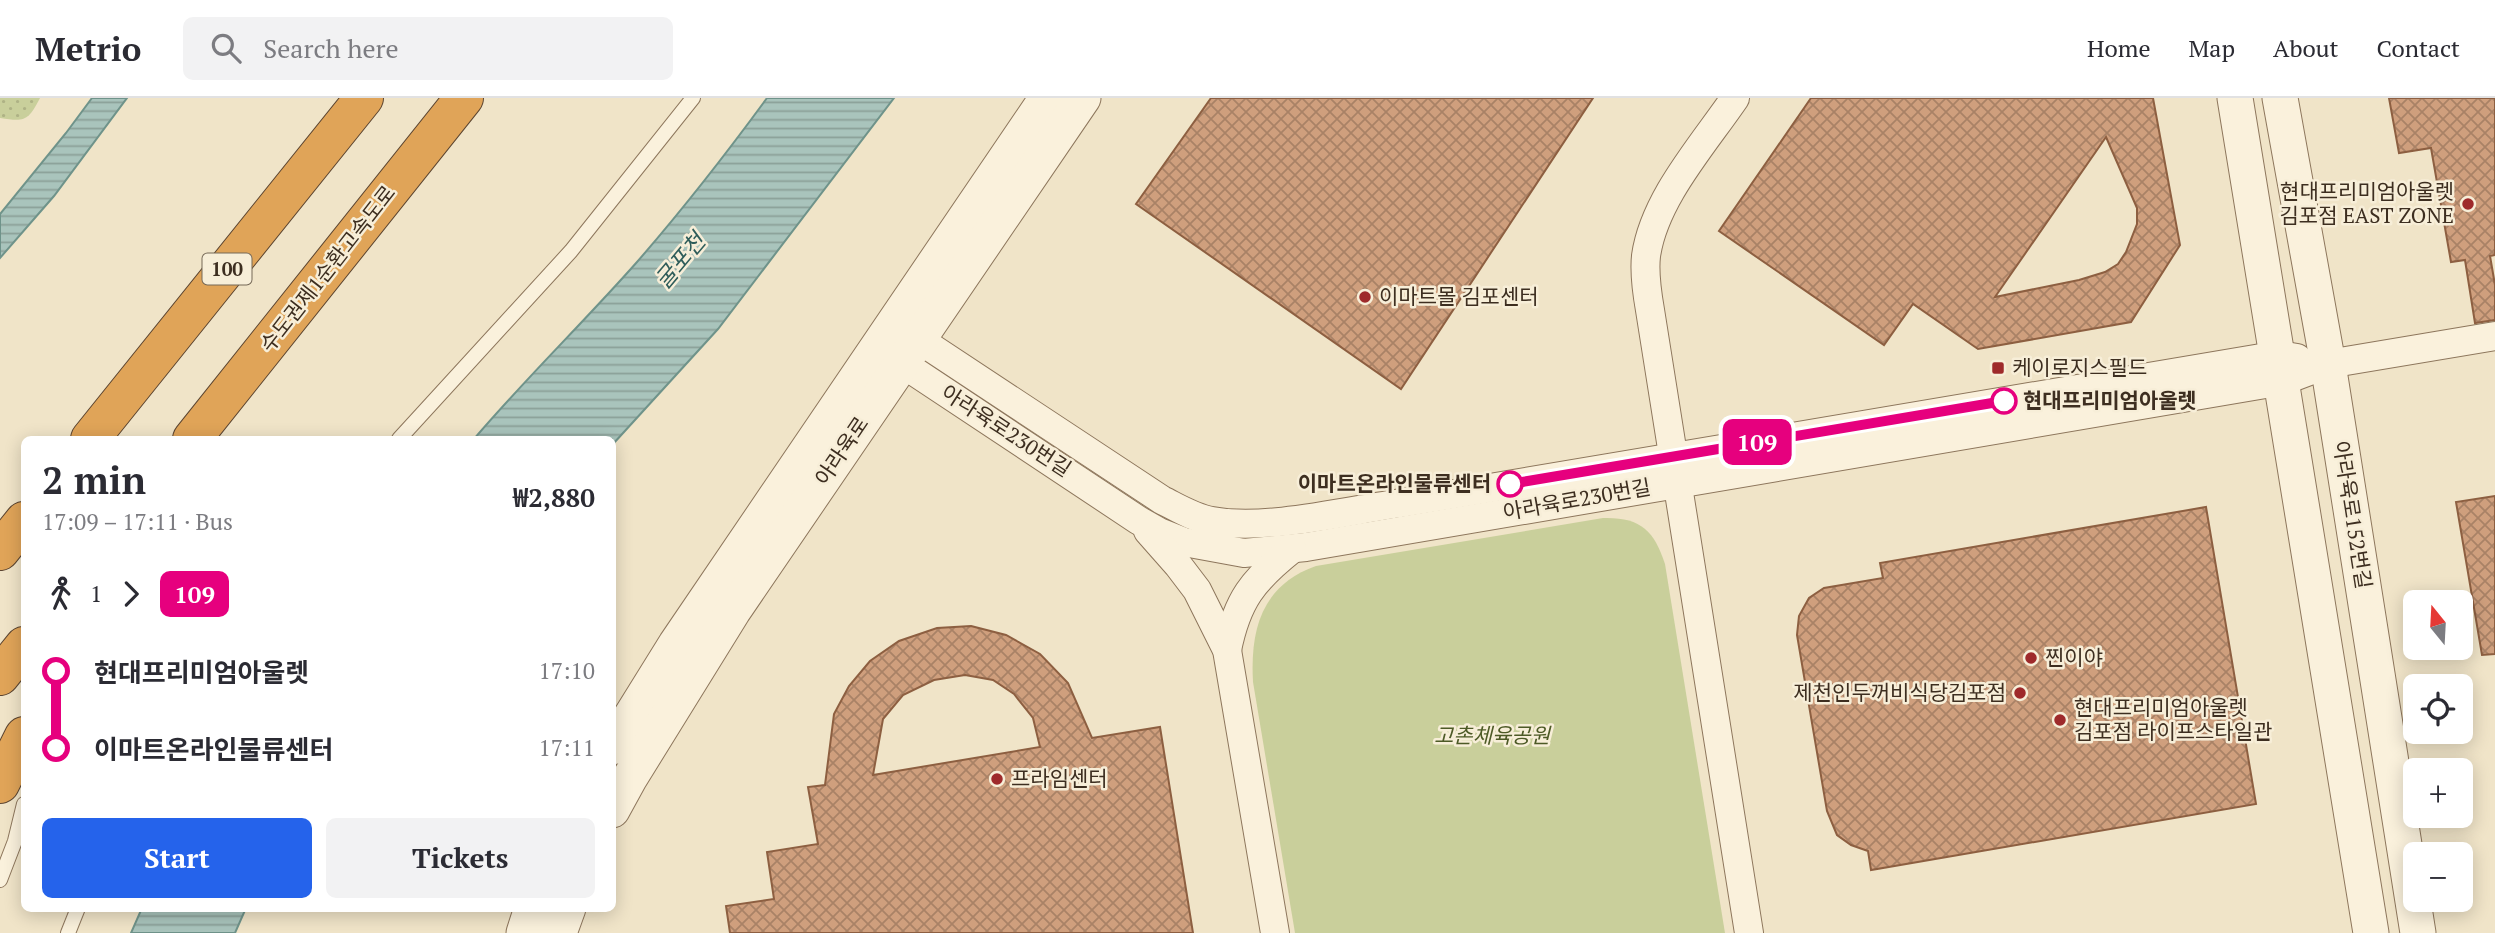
<!DOCTYPE html>
<html lang="en">
<head>
<meta charset="utf-8">
<style>
	:root { --surface:#fff; --page:#f2f2f3; --text:#2b2b33; --muted:#7c7c81; --line:#e1e1e2; --accent:#2563eb }
	body { margin:0; font-family:"PT Serif","Noto Sans KR",serif; background:var(--page); color:var(--text); height:100vh; display:flex; flex-direction:column; font-size:26px; white-space:nowrap }
	* { box-sizing:border-box; margin:0 }
	p { font-size:23px; color:var(--muted) }
	.icon { flex:none; width:38px; height:38px; fill:none; stroke:currentColor; stroke-width:2; stroke-linecap:round; stroke-linejoin:round }
	.map { position:relative; flex:1; overflow:hidden }
	.sheet { position:absolute; left:21px; top:338px; width:595px; height:476px; display:flex; flex-direction:column; background:var(--surface); border-radius:10px; box-shadow:0 4px 18px #0003 }
	.sheet>* { flex:none }
	.badge { padding:0 14px; border-radius:10px; font-size:24px; line-height:46px }
	.needle { width:46px; rotate:342deg }
	.fabs { position:absolute; left:2403px; top:492px; display:grid; gap:14px }
	.fabs a { display:grid; place-items:center; width:70px; height:70px; border-radius:10px; background:var(--surface); box-shadow:0 4px 18px #0003; font-size:35px }
	.map>.badge { position:absolute; translate:-50% -50%; box-shadow:0 0 0 4px #fff }
	.legs { display:flex; align-items:center; gap:10px; height:77px; padding:0 21px; font-size:23px }
	.legs p { margin-inline-start:auto }
	.overview { display:flex; align-items:center; justify-content:space-between; height:119px; padding:0 21px }
	h1 { font-size:38px; font-weight:700; line-height:52px }
	.action { display:flex; gap:14px; margin-top:auto; padding:14px 21px }
	.action a { flex:1; height:80px; border-radius:10px; background:var(--accent); color:#fff; font-size:28px; font-weight:700; line-height:80px; text-align:center }
	.action a+a { background:var(--page); color:var(--text) }
	ul { padding:0 21px; list-style:none }
	li { display:flex; align-items:center; gap:24px; height:77px; font-size:26px }
	li i { display:grid; place-items:center; width:10px; height:100%; margin:0 9px; background:currentColor }
	li i::after { content:''; width:18px; height:18px; margin:-9px; border:5px solid; border-radius:50%; background:var(--surface) }
	li p { margin-inline-start:auto }
	li:first-child i { background:linear-gradient(#0000 50%,currentColor 0) }
	li:last-child i { background:linear-gradient(currentColor 50%,#0000 0) }
	header { display:flex; align-items:center; gap:42px; box-sizing:border-box; height:98px; padding:0 35px; background:var(--surface); border-bottom:2px solid var(--line) }
	header strong { font-size:33px }
	nav { display:flex; gap:38px; margin-inline-start:auto; font-size:24px }
	.search { width:490px; height:63px; background:var(--page); display:flex; align-items:center; gap:18px; box-sizing:border-box; padding:0 24px; border-radius:10px; color:var(--muted); font-size:26px }
	.map>svg:first-child { display:block }
</style>
</head>
<body>
<header>
<strong>Metrio</strong>
<div class="search"><svg class="icon" aria-label="search" viewBox="0 0 24 24"><circle cx="10" cy="10" r="6"/><path d="M15 15l6 6"/></svg>Search here</div>
<nav><a>Home</a><a>Map</a><a>About</a><a>Contact</a></nav>
</header>
<div class="map">
<svg width="2495" height="835" viewBox="0 0 2495 835">
	<defs>
		<pattern id="grass-dots" width="8" height="8" patternUnits="userSpaceOnUse" patternTransform="scale(1.75)"><rect width="8" height="8" fill="#c9cf9b"/><path d="M2 2h.1M6 6h.1" fill="none" stroke="#aeb285" stroke-width="1.8" stroke-linecap="round"/></pattern>
		<pattern id="water-rules" width="6" height="5" patternUnits="userSpaceOnUse" patternTransform="scale(1.75)"><rect width="6" height="5" fill="#a9c4bc"/><path d="M0 2.5h6" fill="none" stroke="#8ba098"/></pattern>
		<pattern id="building-cross-hatch" width="8" height="8" patternUnits="userSpaceOnUse" patternTransform="scale(1.75)"><rect width="8" height="8" fill="#cf9f7d"/><path d="M0 0l8 8M0 8l8-8" fill="none" stroke="#a98266"/></pattern>
	</defs>
	<rect width="100%" height="100%" fill="#f0e4c8"/>
	<path fill="url(#grass-dots)" d="M0,0H40C28,23 25,24 0,20Z"/>
	<path fill="#c9cf9b" d="M1603,420C1640,419 1654,432 1665,466L1725,835H1295L1253,584C1250,531 1262,487 1316,468Z"/>
	<g fill="url(#water-rules)" stroke="#6f938a" stroke-width="2">
		<path d="M92,0H127L54,98L0,160V116L66,35Z"/>
		<path d="M767,0H894L718,231L613,346L612,341H474C526,280 584,224 637,164C683,111 726,56 767,0Z"/>
		<path d="M142,810H246L235,835H131Z"/>
	</g>
	<g fill="url(#building-cross-hatch)" stroke="#8d5f41" stroke-width="2" fill-rule="evenodd">
		<path d="M1211,0H1593L1401,291L1136,106Z"/>
		<path d="M1811,0H2153L2180,147L2131,224L1978,251L1913,206L1884,247L1719,133ZM2106,39L2137,110V126L2126,154L2118,166L2105,174L2079,182L1995,199Z"/>
		<path d="M2389,0H2495V157L2490,158L2495,187V222L2475,225L2465,162L2451,164L2431,50L2399,55Z"/>
		<path d="M2495,398V556L2482,557L2456,404Z"/>
		<path d="M2206,409L2256,706L1871,772L1868,753L1851,747L1837,737L1827,713L1797,537L1799,518L1809,500L1824,490L1883,480L1880,465Z"/>
		<path d="M971,528L1006,537L1040,556L1068,585L1092,640L1160,629L1193,835H730L726,808L774,801L767,754L818,746L808,689L825,687L834,616L849,588L870,563L899,543L937,530ZM965,577L993,582L1014,596L1033,620L1040,649L873,677L883,621L903,597L934,582Z"/>
	</g>
	<g fill="none" stroke-linecap="round" stroke-linejoin="round">
		<g stroke="#8d765c" stroke-width="16">
			<g id="service">
				<path d="M399,341L571,153L693,0"/>
				<path d="M0,782L15,743L24,706"/>
				<path d="M68,835L78,810"/>
			</g>
		</g>
		<g stroke="#8d765c" stroke-width="30">
			<g id="minor">
				<path d="M1735,0C1703,47 1654,101 1646,158C1644,176 1647,195 1650,212L1749,835"/>
				<path d="M903,231L1162,402C1178,410 1194,420 1212,423C1265,433 1346,413 1401,405L2279,257L2297,260"/>
				<path d="M885,254L1138,422L1159,434L1184,444L1244,455L1306,449L2283,283L2328,266L2495,238"/>
				<path d="M1148,433L1178,467L1197,492L1227,552L1275,835"/>
				<path d="M1227,552C1237,502 1253,482 1292,451"/>
			</g>
		</g>
		<g stroke="#8d765c" stroke-width="37">
			<g id="tertiary">
				<path d="M2235,0L2371,835"/>
				<path d="M2280,0L2328,266L2418,835"/>
				<path d="M612,649L676,546L1047,0"/>
				<path d="M612,712L629,681L733,513L1083,0"/>
				<path d="M524,835L532,810"/>
				<path d="M559,835L568,810"/>
			</g>
		</g>
		<g stroke="#5b4430" stroke-width="40">
			<g id="motorway">
				<path d="M90,341L364,0"/>
				<path d="M192,341L464,0"/>
				<path d="M0,453L24,423"/>
				<path d="M0,578L24,548"/>
				<path d="M0,686L24,638"/>
			</g>
		</g>
		<use href="#service" stroke="#faf1dc" stroke-width="14"/>
		<use href="#minor" stroke="#faf1dc" stroke-width="28"/>
		<use href="#tertiary" stroke="#faf1dc" stroke-width="35"/>
		<use href="#motorway" stroke="#e0a458" stroke-width="38"/>
	</g>
	<g fill="none" stroke-linecap="round" stroke-linejoin="round">
		<g stroke="#fff" stroke-width="16">
			<path id="line-1" d="M1510,386L2004,303"/>
		</g>
		<use href="#line-1" stroke="#e6007e" stroke-width="10"/>
	</g>
	<g fill="#9e2a2b" stroke="#f7eed8" stroke-width="2.5">
		<circle cx="2468" cy="106" r="7"/>
		<circle cx="1365" cy="199" r="7"/>
		<rect x="1991" y="263" width="14" height="14" rx="3.5"/>
		<circle cx="2031" cy="560" r="7"/>
		<circle cx="2020" cy="595" r="7"/>
		<circle cx="2060" cy="622" r="7"/>
		<circle cx="997" cy="681" r="7"/>
	</g>
	<g fill="#fff" stroke="#e6007e" stroke-width="3.5">
		<circle cx="2004" cy="303" r="12"/>
		<circle cx="1510" cy="386" r="12"/>
	</g>
	<g text-anchor="middle" stroke-width="5" stroke-linejoin="round" paint-order="stroke">
		<rect fill="#f7eed8" stroke="#756857" stroke-width="2" x="202.5" y="155.5" width="49" height="31" rx="5"/>
		<g font-size="19" font-weight="bold" fill="#3d2e20">
			<text x="227" y="178">100</text>
		</g>
		<g font-size="21" fill="#3d2e20" stroke="#f7eed8" text-anchor="start">
			<text x="2454" y="101" text-anchor="end">현대프리미엄아울렛<tspan x="2454" dy="24">김포점 EAST ZONE</tspan></text>
			<text x="1379" y="206">이마트몰 김포센터</text>
			<text x="2012" y="277">케이로지스필드</text>
			<text x="2045" y="567">찐이야</text>
			<text x="2006" y="602" text-anchor="end">제천인두꺼비식당김포점</text>
			<text x="2074" y="617">현대프리미엄아울렛<tspan x="2074" dy="24">김포점 라이프스타일관</tspan></text>
			<text x="1011" y="688">프라임센터</text>
		</g>
		<g font-size="21" fill="#3d2e20" stroke="#f7eed8">
			<text transform="translate(328 171) rotate(-52)" y="7">수도권제1순환고속도로</text>
			<text transform="translate(1006 333) rotate(33)" y="7">아라육로230번길</text>
			<text transform="translate(842 353) rotate(-56)" y="7">아라육로</text>
			<text transform="translate(1577 402) rotate(-10)" y="7">아라육로230번길</text>
			<text transform="translate(2352 417) rotate(81)" y="7">아라육로152번길</text>
		</g>
		<g font-size="21" font-weight="bold" fill="#3d2e20" stroke="#f7eed8" text-anchor="start">
			<text x="2023" y="310">현대프리미엄아울렛</text>
			<text x="1491" y="393" text-anchor="end">이마트온라인물류센터</text>
		</g>
		<g font-size="21" font-style="italic" fill="#4d5a26" stroke="#f7eed8">
			<text x="1492" y="645">고촌체육공원</text>
		</g>
		<g font-size="23" font-style="italic" fill="#2f5d5a" stroke="#f7eed8">
			<text transform="translate(680 163) rotate(-50)" y="8">굴포천</text>
		</g>
	</g>
</svg>
<div class="fabs">
<a><svg class="needle" viewBox="-14 -14 28 28"><path d="M0-13l5 13h-10z" fill="#e53935"/><path d="M0 13l5-13h-10z" fill="#7c7c81"/></svg></a>
<a><svg class="icon" aria-label="locate" viewBox="0 0 24 24"><circle cx="12" cy="12" r="6"/><path d="M12 2v4M12 18v4M2 12h4M18 12h4"/></svg></a>
<a>+</a>
<a>−</a>
</div>
<b class="badge" style="left:1757px;top:344px;background:#e6007e;color:#fff">109</b>
<section class="sheet">
<div class="overview"><div><h1>2 min</h1><p>17:09 – 17:11 · Bus</p></div><b>₩2,880</b></div>
<div class="legs"><svg class="icon" aria-label="walk" viewBox="0 0 24 24"><circle cx="13" cy="4" r="2"/><path d="M13 8l-2 6 4 7M11 14l-3 7M7 12l3-4h3l4 4"/></svg>1<svg class="icon" aria-label="forward" viewBox="0 0 24 24"><path d="M9 5l7 7-7 7"/></svg><b class="badge" style="background:#e6007e;color:#fff">109</b></div>
<ul>
<li><i style="color:#e6007e"></i><b>현대프리미엄아울렛</b><p>17:10</p></li>
<li><i style="color:#e6007e"></i><b>이마트온라인물류센터</b><p>17:11</p></li>
</ul>
<div class="action"><a>Start</a><a>Tickets</a></div>
</section>
</div>
</body>
</html>
